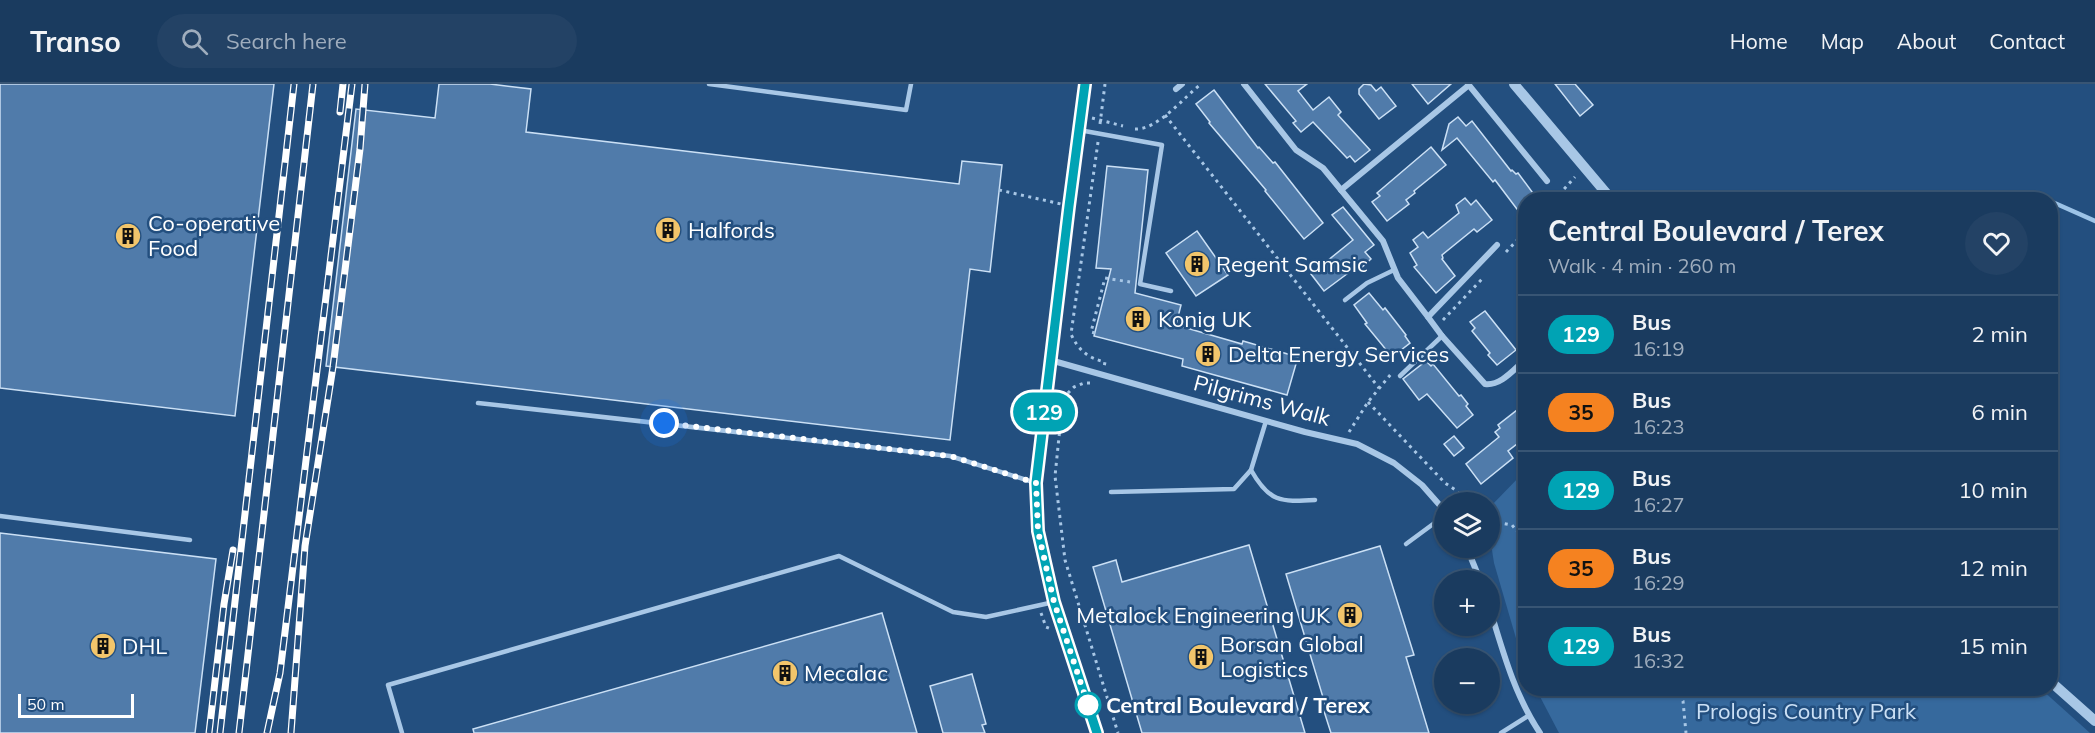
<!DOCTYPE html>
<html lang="en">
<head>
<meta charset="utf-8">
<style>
	:root { --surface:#1a3b5f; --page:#234265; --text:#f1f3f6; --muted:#9fadbd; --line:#385574 }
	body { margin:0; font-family:Mulish,sans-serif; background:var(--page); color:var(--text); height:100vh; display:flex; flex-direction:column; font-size:22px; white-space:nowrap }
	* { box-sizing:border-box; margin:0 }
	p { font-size:20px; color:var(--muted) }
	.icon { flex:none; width:33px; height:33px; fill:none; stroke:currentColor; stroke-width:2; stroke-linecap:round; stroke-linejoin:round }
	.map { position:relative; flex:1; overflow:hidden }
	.panel { position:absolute; left:1518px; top:108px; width:540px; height:504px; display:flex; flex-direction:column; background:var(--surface); border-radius:24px; box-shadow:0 2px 4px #0004,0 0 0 2px var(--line) }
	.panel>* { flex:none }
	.badge { padding:0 12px; border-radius:20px; font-size:21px; line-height:39px }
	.fabs { position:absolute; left:1434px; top:408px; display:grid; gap:12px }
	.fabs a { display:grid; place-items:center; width:66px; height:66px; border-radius:50%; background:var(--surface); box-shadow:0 2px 4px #0004,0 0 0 2px var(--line); font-size:30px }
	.scale { position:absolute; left:18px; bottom:15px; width:116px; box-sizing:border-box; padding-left:6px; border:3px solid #fff; border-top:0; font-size:16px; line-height:21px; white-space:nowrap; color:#fff; -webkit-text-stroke:4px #234f7f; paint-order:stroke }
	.you { position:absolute; width:30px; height:30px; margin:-15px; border:4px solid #fff; border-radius:50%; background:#1a73e8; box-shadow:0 0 0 9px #1a73e833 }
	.map>.badge { position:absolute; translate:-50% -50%; box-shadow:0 0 0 3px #fff }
	.round { display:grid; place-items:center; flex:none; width:63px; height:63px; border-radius:32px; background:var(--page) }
	.head { display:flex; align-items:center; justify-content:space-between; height:102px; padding:0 30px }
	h1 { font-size:28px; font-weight:700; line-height:45px }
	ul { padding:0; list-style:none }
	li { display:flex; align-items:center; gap:18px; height:78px; padding:0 30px; border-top:2px solid var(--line) }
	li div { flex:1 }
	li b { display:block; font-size:22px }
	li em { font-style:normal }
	li .badge { min-width:66px; font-weight:700; text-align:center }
	header { display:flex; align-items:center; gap:36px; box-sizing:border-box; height:84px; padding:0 30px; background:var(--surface); border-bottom:2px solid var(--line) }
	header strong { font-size:28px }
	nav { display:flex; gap:33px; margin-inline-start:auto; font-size:21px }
	.search { width:420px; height:54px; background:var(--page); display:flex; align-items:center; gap:15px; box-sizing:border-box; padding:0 21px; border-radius:33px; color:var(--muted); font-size:22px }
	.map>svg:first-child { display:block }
</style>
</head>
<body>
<header>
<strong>Transo</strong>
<div class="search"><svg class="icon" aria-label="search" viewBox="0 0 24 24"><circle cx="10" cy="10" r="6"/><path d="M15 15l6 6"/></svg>Search here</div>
<nav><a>Home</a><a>Map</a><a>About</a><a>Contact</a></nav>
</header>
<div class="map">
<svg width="2095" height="649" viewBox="0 0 2095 649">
	<rect width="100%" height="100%" fill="#234f7f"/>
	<g fill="#36699d">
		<path d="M1525,387V585L1494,479L1490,453V423Z"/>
		<path d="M1536,605H2041L2090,649H1559Z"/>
	</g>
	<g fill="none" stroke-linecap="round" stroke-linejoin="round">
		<g stroke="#9cc3e7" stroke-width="4.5">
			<path d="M2040,116L2041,114L2046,116"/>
			<path d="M2050,117L2095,137"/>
		</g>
	</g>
	<g fill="#507baa" stroke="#cbe0f5" stroke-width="1.5">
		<path d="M0,0H274L235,332L0,304Z"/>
		<path d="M439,0H490L531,5L526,48L959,100L962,77L1002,81L990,188L970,185L950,356L326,282L356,25L435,34Z"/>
		<path d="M1265,0H1307L1298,7L1313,26L1329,13L1341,28L1338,31L1370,66L1355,78L1350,72L1347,74L1313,38L1301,48L1293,39L1296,37Z"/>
		<path d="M1364,0L1371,1L1376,7L1381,3L1396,22L1379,35L1359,10V5Z"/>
		<path d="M1412,0H1451L1428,20Z"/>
		<path d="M1555,0H1575L1593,21L1580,32Z"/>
		<path d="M1214,6L1258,64L1259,63L1273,79L1275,78L1323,139L1304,155L1265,107L1266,106L1209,39L1210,38L1196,20Z"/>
		<path d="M1458,33L1466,42L1472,37L1511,87L1512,86L1516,90L1518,89L1538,116H1526V137L1495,96L1493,98L1457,54L1442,66L1449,40Z"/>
		<path d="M1431,63L1446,81L1414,107L1415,109L1406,116L1409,120L1387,137L1372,118L1380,112L1377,109Z"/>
		<path d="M1107,82L1148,86L1135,209L1181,221L1176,241L1242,260L1243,257L1298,273L1287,311L1182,282L1183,275L1094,252L1111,185L1096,184Z"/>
		<path d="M1465,114L1471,121L1476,116L1492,136L1477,148L1474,145L1442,171L1443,174L1442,175L1455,192L1436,209L1414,183L1417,181L1410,169L1418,163L1413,156L1423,148L1428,154L1459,129L1456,121Z"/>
		<path d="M1343,123L1374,161L1365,168L1371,175L1361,184L1359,181L1324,207L1311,190L1353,156L1332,131Z"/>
		<path d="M1197,147L1228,191L1196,212L1166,169Z"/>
		<path d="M1369,209L1383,226L1385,224L1406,251L1405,252L1410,259L1392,273L1365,240L1367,239L1354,221Z"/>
		<path d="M1485,227L1516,266L1497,281L1488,271L1490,269L1472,247L1475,244L1470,238Z"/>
		<path d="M1426,277L1431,282L1433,280L1459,312L1461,311L1468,320L1466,322L1473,331L1457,344L1427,310L1419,316L1403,295Z"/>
		<path d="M1526,319V353L1508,367L1513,374L1481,400L1466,380L1499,353L1495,348L1500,344L1498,341Z"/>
		<path d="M1454,352L1464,364L1454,372L1444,360Z"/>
		<path d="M0,449L216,475L195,649H0Z"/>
		<path d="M1249,461L1305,649H1142L1093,483L1116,476L1122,498Z"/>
		<path d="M1380,462L1414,571L1406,573L1429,649H1331L1322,621L1325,620L1286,490Z"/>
		<path d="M882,529L917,649H474L473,645Z"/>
		<path d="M972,590L986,640L982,641L985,649H943L930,602Z"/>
	</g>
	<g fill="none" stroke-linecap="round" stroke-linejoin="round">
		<g stroke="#a8c7e6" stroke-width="3" stroke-dasharray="3 4.5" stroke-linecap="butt">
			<path d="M1165,31L1379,304"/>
			<path d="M1092,34L1123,42"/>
			<path d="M1100,40L1105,0"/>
			<path d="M1135,45C1158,46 1184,13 1201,0"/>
			<path d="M1098,58L1071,250C1078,266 1088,274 1105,278L1104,283"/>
			<path d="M999,106L1061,120"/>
			<path d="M1554,116L1575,93"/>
			<path d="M1506,168L1526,147"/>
			<path d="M1443,236L1482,195"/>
			<path d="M1095,249L1091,248L1105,194L1130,198"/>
			<path d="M1090,299H1084L1074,303L1063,314L1055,392L1065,476L1118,649"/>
			<path d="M1368,318L1445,399L1457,407L1467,418"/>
			<path d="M1349,348L1368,318L1391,290"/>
			<path d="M1490,437L1512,441L1526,458"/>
			<path d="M1041,529L1046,543L1051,545"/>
			<path d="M1675,604L1683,617L1686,649"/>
		</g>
		<g stroke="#a8c7e6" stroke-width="4.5">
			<path d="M709,0L906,26L911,0"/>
			<path d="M1079,46L1162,61L1140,200L1171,207"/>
			<path d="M1345,216L1367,199L1394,186"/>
			<path d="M1400,292L1442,252"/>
			<path d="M478,319L950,372L1036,399"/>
			<path d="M1266,337L1251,386C1269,418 1280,418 1315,416"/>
			<path d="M1111,408L1234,405L1251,386"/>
			<path d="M0,432L190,456"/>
			<path d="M1406,460L1444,432"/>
			<path d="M402,649L388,601L839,472L953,528L986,533L1054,518"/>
			<path d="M1501,649L1528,632"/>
		</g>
		<g stroke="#a8c7e6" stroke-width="6">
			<path d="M1085,0L1036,399L1038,447L1054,518L1097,649"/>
			<path d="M1244,0L1296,66L1323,84L1383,157L1398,194L1428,233L1497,161"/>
			<path d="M1468,0L1547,97"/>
			<path d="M1176,5L1182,0"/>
			<path d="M1341,106L1469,1"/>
			<path d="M1442,252L1485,300C1501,302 1514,285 1526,275"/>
			<path d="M1050,276L1305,348L1357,360L1394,379L1422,401L1444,426"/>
			<path d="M1467,464L1480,496"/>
			<path d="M1490,525C1503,568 1515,612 1540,649"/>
		</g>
		<g stroke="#a8c7e6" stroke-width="10">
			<path d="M1514,0L1612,116"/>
			<path d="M2050,597L2095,637"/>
		</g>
		<g stroke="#fff" stroke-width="7">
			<g id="rail">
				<path d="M340,28L343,0"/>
				<path d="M209,649L224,520L233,466"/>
				<path d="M220,649L294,0"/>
				<path d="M239,649L313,0"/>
				<path d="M267,649L280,589L352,0"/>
				<path d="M291,649L305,462L333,283L360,65L365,0"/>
			</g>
		</g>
		<use href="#rail" stroke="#234f7f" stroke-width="4.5" stroke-dasharray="14" stroke-linecap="butt"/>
		<path stroke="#a8c7e6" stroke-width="6" d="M1428,233L1442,252"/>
	</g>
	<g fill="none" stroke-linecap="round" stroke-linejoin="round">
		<g stroke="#fff" stroke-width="14">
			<path id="line" d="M1085,0L1069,122L1036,399L1038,447L1054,518L1097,649"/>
		</g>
		<use href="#line" stroke="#00a3b4" stroke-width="9"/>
		<path stroke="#fff" stroke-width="6" stroke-dasharray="0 10.8" d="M664,339L950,372L1036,399L1038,447L1054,518L1088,621"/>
	</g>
	<defs>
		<g id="building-disc" transform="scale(1.35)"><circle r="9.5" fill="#f2c56b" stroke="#234f7f"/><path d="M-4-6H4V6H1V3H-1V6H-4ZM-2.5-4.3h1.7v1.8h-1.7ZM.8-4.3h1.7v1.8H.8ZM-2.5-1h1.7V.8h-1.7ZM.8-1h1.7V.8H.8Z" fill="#111"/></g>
	</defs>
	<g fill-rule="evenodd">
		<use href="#building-disc" x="668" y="146"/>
		<use href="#building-disc" x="128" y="152"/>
		<use href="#building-disc" x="1197" y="180"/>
		<use href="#building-disc" x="1138" y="235"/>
		<use href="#building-disc" x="1208" y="270"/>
		<use href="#building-disc" x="1350" y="531"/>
		<use href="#building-disc" x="103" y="562"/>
		<use href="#building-disc" x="1201" y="573"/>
		<use href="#building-disc" x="785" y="589"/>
	</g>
	<circle fill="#fff" stroke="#00a3b4" stroke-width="3" cx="1088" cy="621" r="12"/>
	<g text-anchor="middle" stroke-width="5" stroke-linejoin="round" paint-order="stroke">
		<g font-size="22" fill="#fff" stroke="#234f7f" text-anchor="start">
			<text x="148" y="147">Co-operative<tspan x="148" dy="25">Food</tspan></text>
			<text x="688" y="154">Halfords</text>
			<text x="1216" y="188">Regent Samsic</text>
			<text x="1158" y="243">Konig UK</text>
			<text x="1228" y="278">Delta Energy Services</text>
			<text x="1330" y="539" text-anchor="end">Metalock Engineering UK</text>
			<text x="1220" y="568">Borsan Global<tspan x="1220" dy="25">Logistics</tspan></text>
			<text x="122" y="570">DHL</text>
			<text x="804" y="597">Mecalac</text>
		</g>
		<g font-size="22" fill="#fff" stroke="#234f7f">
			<text transform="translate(1262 316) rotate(15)" y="8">Pilgrims Walk</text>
		</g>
		<g font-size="22" font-weight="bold" fill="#fff" stroke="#234f7f" text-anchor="start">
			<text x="1106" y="629">Central Boulevard / Terex</text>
		</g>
		<g font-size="22" fill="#cbe0f5" stroke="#234f7f">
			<text x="1806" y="635">Prologis Country Park</text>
		</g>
	</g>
</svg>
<div class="fabs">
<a><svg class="icon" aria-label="layers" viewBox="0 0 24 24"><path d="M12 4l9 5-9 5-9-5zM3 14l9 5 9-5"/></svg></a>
<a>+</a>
<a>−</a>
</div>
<div class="scale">50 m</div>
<div class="you" style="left:664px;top:339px"></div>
<b class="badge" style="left:1044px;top:328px;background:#00a3b4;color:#fff">129</b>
<section class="panel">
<div class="head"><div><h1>Central Boulevard / Terex</h1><p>Walk · 4 min · 260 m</p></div><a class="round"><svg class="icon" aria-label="heart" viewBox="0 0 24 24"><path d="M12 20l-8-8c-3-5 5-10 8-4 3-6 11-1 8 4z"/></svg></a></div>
<ul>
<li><span class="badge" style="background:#00a3b4;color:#fff">129</span><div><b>Bus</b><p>16:19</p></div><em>2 min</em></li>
<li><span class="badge" style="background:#f58220;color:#111">35</span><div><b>Bus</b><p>16:23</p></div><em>6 min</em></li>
<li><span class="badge" style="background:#00a3b4;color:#fff">129</span><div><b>Bus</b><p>16:27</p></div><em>10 min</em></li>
<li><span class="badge" style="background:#f58220;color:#111">35</span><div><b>Bus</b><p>16:29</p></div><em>12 min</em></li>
<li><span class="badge" style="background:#00a3b4;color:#fff">129</span><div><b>Bus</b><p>16:32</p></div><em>15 min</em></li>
</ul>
</section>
</div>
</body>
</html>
